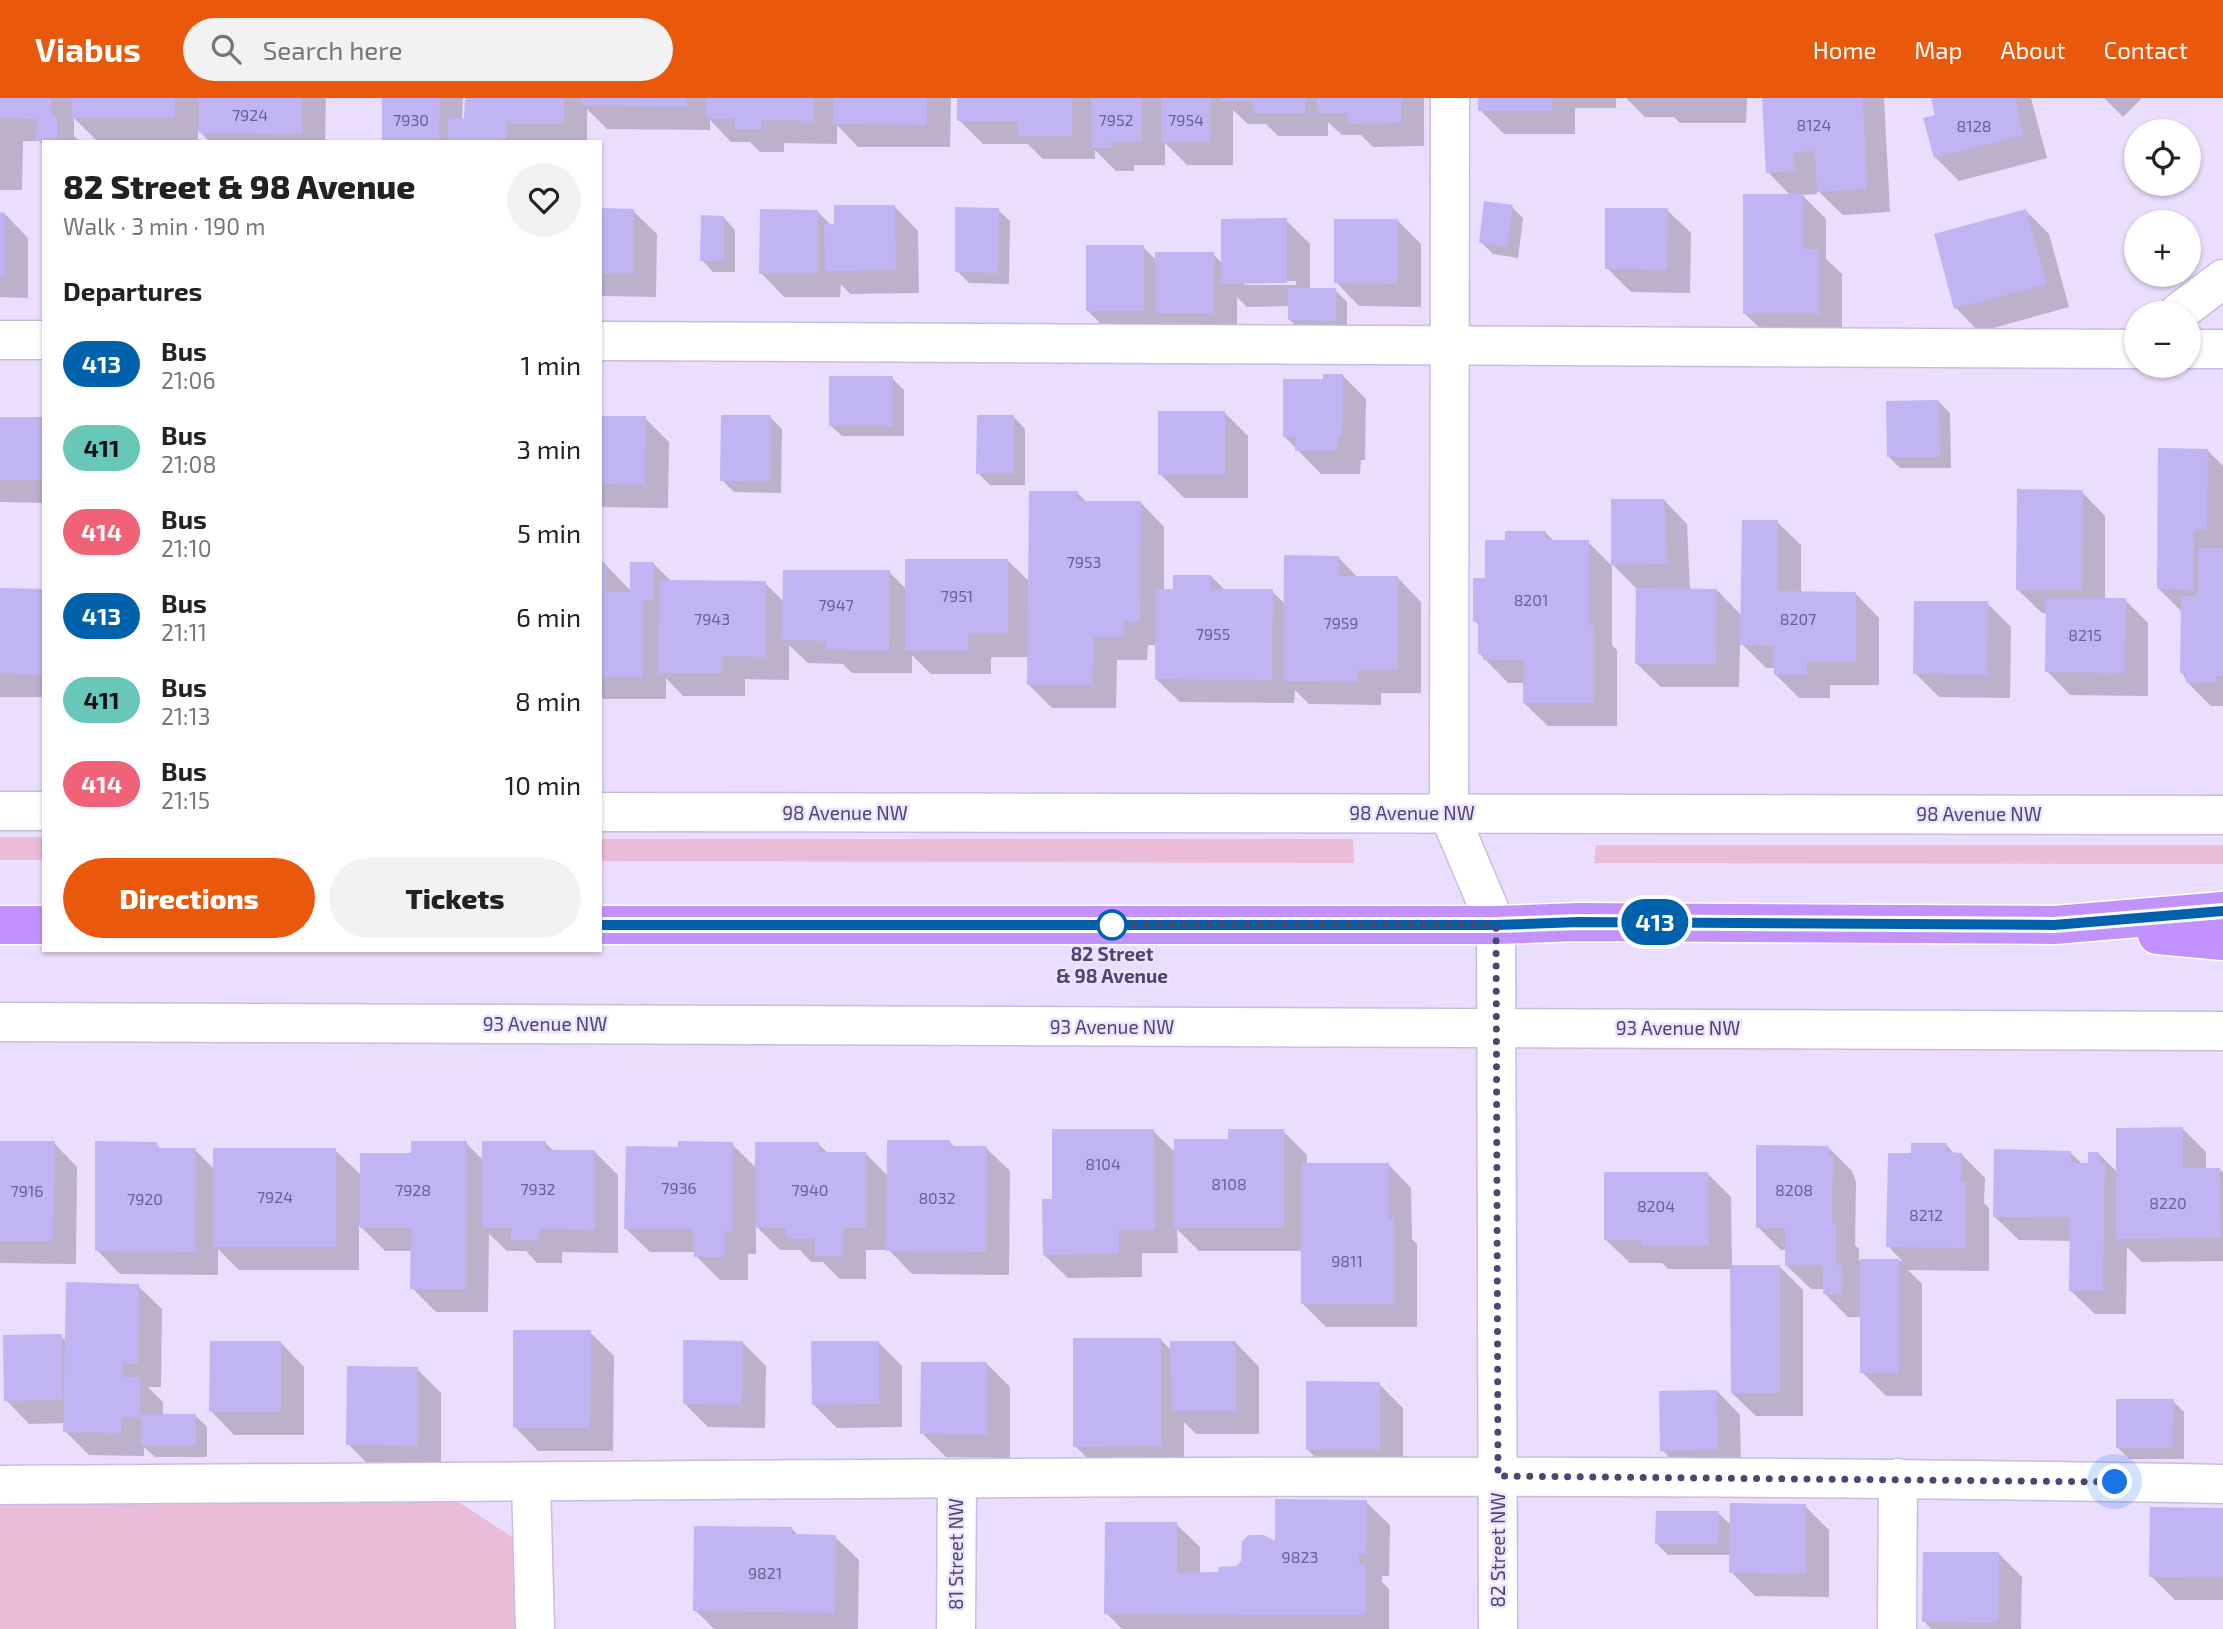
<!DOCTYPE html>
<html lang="en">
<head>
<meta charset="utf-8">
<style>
	:root { --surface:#fff; --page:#f2f2f2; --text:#222; --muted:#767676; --accent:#ea580c }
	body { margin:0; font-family:"Exo 2",sans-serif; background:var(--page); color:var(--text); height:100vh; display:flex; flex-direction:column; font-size:26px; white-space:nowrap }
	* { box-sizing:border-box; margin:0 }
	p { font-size:23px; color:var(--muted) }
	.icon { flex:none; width:38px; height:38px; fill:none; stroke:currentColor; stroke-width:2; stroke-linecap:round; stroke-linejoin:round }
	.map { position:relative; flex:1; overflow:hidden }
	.side { position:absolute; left:42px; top:42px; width:560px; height:812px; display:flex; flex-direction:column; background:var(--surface); border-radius:0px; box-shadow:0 2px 5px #0004 }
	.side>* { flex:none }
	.badge { padding:0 14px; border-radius:23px; font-size:24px; line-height:46px }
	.fabs { position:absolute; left:2124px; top:21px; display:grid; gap:14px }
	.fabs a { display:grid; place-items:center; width:77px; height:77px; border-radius:50%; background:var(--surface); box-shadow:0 2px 5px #0004; font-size:35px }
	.you { position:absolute; width:35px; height:35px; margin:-18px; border:5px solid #fff; border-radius:50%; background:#1a73e8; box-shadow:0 0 0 10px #1a73e833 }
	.map>.badge { position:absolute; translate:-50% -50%; box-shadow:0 0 0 4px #fff }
	h2 { padding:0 21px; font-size:26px; line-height:63px }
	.round { display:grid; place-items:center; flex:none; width:74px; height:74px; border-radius:37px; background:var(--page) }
	.head { display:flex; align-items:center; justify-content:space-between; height:119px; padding:0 21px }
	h1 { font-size:33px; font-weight:800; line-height:52px }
	.action { display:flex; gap:14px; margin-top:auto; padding:14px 21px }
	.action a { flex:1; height:80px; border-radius:42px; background:var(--accent); color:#fff; font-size:28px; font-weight:800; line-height:80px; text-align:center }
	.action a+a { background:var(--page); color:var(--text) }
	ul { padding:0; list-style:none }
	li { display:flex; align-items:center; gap:21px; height:84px; padding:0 21px }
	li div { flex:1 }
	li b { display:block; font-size:26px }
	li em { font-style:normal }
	li .badge { min-width:77px; font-weight:700; text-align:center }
	header { display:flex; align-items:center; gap:42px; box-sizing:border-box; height:98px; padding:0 35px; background:var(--accent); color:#fff }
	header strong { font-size:33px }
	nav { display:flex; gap:38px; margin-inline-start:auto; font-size:24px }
	.search { width:490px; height:63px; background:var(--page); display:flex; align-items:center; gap:18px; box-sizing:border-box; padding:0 24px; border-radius:38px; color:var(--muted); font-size:26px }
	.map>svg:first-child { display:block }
</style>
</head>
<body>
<header>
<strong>Viabus</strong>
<div class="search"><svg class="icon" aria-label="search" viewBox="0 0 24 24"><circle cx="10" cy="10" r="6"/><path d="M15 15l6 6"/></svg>Search here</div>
<nav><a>Home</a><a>Map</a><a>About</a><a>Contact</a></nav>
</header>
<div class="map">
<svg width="2223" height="1531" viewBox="0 0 2223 1531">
	<rect width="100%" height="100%" fill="#ebddfd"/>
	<g fill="#eabcd7">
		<rect x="0" y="739" width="44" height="23"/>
		<path d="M600,741H1353L1354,765L600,763Z"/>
		<path d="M1596,747H2223V766L1594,765Z"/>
		<path d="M457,1403L512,1439L521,1506V1531H0V1405Z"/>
	</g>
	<g fill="#0003" fill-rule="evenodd">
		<path d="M0,0H326L325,44H210L198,32V43H97L74,20V38L80,44H44V48L39,43H23L22,92H0Z"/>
		<path d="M384,0H463L462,22H466V0H951L950,49H858L837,27V46L784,45V54H760L750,44H731L710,22V32L607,31L587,11V44H384Z"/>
		<path d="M959,0H1424V48L1373,49L1361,37H1342L1328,24V38H1278L1266,26H1248L1233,12V67H1187L1165,45V67H1134V73H1116L1095,52V61H1043L1028,46H983L959,22Z"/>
		<path d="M1480,0H1616V10H1575V36H1504L1480,12Z"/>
		<path d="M1626,0H1747L1746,25H1680L1674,19H1645Z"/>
		<path d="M1764,0H1884L1890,114L1843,117L1817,92V96L1802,97L1826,121V161L1842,176V239H1769L1745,216L1791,98L1768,74Z"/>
		<path d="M1933,0H2031L2047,60L1959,83L1935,59L1937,19Z"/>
		<path d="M2104,0H2142L2123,19Z"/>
		<path d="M895,109L918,133L919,195L850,196L841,186L840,199H784L761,175L817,113L831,127Z"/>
		<path d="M1512,109L1523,120L1518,160L1493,156L1481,144Z"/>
		<path d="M600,112L633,113L657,136L656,199L600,198Z"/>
		<path d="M998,112L1010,123L1009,186L969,185L957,173Z"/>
		<path d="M1667,112L1691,135L1690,195L1631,194L1607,170Z"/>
		<path d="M2026,113L2049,136L2069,209L1979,234L1956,210Z"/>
		<path d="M0,116H5L28,140V200L0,199Z"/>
		<path d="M724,120L735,132V174H713L702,162Z"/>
		<path d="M1286,122L1310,146V192H1335L1347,204V234L1301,233L1289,221L1290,208L1247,209L1237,199V238H1180L1166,225V236H1111L1087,212L1143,149L1156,162L1213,156L1223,166ZM1296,183V187H1244V184Z"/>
		<path d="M1398,123L1421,146V209L1359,208L1336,184Z"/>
		<path d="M1342,277L1366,301L1365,362H1361L1360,376H1321L1284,338L1325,283Z"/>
		<path d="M892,280L904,292V338H842L830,327Z"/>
		<path d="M1938,303L1950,315L1951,370H1900L1888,358Z"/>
		<path d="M1224,314L1248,338V400H1184L1160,376Z"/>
		<path d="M770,319L782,331L781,395L734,394L722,382Z"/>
		<path d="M1014,319L1025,331V387H990L978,375Z"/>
		<path d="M600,320H645L669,344L668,410L600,409Z"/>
		<path d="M0,321H44V405L0,404Z"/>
		<path d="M2207,352L2223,368V608H2211L2187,584L2182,574V514L2159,491Z"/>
		<path d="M2082,394L2105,418V502H2125L2148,525V598L2070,597L2047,573V515H2042L2018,492Z"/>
		<path d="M1077,395L1087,404L1141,405L1164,429V493H1175L1211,478L1225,492L1272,493L1286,507L1339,460L1358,480H1398L1421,504V595H1381V607L1309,606L1295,592L1294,605L1180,604L1156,581L1157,547H1148L1147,562H1117L1116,610H1052L1028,586L1029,559H991V576H931L912,557V575H852L843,566L808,565L789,547V582L745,581V598H683L666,580V601H604L600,598V461L632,494L653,465L672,484L765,485L784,504L889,474L907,492L1008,463L1030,484Z"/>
		<path d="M1664,402L1687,426L1690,492H1717L1742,518L1777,424L1801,447V495L1856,496L1879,520V587H1830V600H1799L1775,576V570H1766L1740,544L1739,589H1661L1637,566L1636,490L1613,467Z"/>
		<path d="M1546,435L1555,444H1588L1612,468V547L1617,552V628H1548L1524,605V585H1508L1480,556V528L1475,523L1487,482L1507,444Z"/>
		<path d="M0,492L44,493V599H0Z"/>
		<path d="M1987,505L2011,529L2010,600L1939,599L1915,575Z"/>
		<path d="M2182,1030L2206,1054V1072H2220L2223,1075V1163L2142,1164L2127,1149L2126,1216H2095L2071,1193L2072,1143L2019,1142L1995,1119L2070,1054L2082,1066H2090L2098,1055L2118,1075Z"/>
		<path d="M1153,1033L1176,1055L1283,1033L1307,1057V1066H1388L1411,1090L1412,1141L1417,1146V1229H1326L1303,1206V1153H1199L1177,1131L1178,1155H1142V1179L1068,1180L1044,1157L1054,1103Z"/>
		<path d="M0,1044L54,1045L77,1069L76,1166L0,1165Z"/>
		<path d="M950,1044L955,1050H986L1010,1073L1009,1177L912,1176L889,1152H866V1181H840L823,1164H811L800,1152H780L756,1128V1156H748V1182H720L696,1158V1154H650L626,1131L680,1051L732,1046L756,1070L818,1046L828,1055H865L889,1079Z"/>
		<path d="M466,1045L484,1063L545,1045L554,1053H594L618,1077V1155L562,1154V1165H537L526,1153H507L489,1136L488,1214H436L412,1190V1153H385L359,1127V1172H239L218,1151V1177L120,1176L97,1152L156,1046L162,1052H195L215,1072L335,1052L362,1078L413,1056Z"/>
		<path d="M1946,1047L1955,1056H1961L1985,1080L1984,1105L1989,1110V1173L1908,1172L1922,1186V1298H1886L1862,1274V1219H1848L1824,1195V1191H1811L1787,1168V1152H1781L1758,1129L1829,1050L1852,1073L1856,1084L1855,1147L1859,1151V1163H1902L1888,1148L1913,1057Z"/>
		<path d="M1708,1076L1731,1099L1732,1168H1779L1803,1192V1318H1756L1732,1295V1171H1668L1662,1165H1630L1606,1142Z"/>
		<path d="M138,1188L162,1211L161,1289H148L163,1304V1317H195L207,1329V1359H155L144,1349V1358L89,1357L65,1333V1325L29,1326L6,1302L61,1238L66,1243Z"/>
		<path d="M590,1234L614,1258L613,1353H538L515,1329Z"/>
		<path d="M1160,1241L1172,1253L1236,1245L1259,1269V1336H1196L1184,1324V1371L1099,1372L1075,1348Z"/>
		<path d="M742,1244L766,1268L765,1330L708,1329L685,1306Z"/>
		<path d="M878,1244L902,1268V1329L837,1330L814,1307Z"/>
		<path d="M281,1245L304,1269V1337H234L211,1313Z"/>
		<path d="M987,1266L1010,1289V1360L946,1359L922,1335Z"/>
		<path d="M417,1271L441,1295V1371L372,1370L348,1346Z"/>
		<path d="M1379,1286L1403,1310V1375H1331L1307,1351Z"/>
		<path d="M1717,1293L1740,1317L1741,1375L1686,1376L1662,1352Z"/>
		<path d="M2173,1303L2184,1314V1361H2129L2117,1349Z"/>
		<path d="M1366,1404L1390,1427L1389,1478H1382V1484L1389,1491V1531H1122L1106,1515L1176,1426L1200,1449V1476H1220L1236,1470L1277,1445Z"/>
		<path d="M1805,1408L1829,1432V1499L1755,1498L1731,1474V1457H1668L1657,1446L1718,1415L1732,1428Z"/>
		<path d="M2223,1412V1502H2175L2151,1478Z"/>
		<path d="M791,1430L799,1438L835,1439L859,1462L858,1531H714L695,1512Z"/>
		<path d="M1998,1455L2022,1479L2021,1531H1931L1924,1523Z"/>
	</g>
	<g fill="#c1b4f3">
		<path d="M0,0H51V18H57V43H36L37,21L0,20Z"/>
		<rect x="72" y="0" width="103" height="20"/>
		<path d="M199,0H302V36L199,35Z"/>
		<path d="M382,0H440L439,44H382Z"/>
		<path d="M465,0H564V26H506V44H448V20H464Z"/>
		<path d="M582,0H687V9L582,8Z"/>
		<path d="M706,0H814V23L761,22V31H735V21H706Z"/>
		<path d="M833,0H927V27L833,26Z"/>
		<path d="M957,0H1072V38H1018V23H957Z"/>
		<path d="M1091,0H1142V44H1111V50H1091Z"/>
		<rect x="1161" y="0" width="49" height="44"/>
		<path d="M1222,0H1305V15H1253V3H1222Z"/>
		<path d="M1317,0H1401V25L1347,26V15H1317Z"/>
		<rect x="1478" y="0" width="74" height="13"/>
		<path d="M1762,0H1863L1867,91L1817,94L1815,53L1793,54L1795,73L1766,75Z"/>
		<path d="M1931,0H2015L2024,37L1934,60L1923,20L1935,17Z"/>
		<path d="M1743,96H1803V151H1819V216H1743Z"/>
		<path d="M1484,103L1513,107L1507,149L1479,145Z"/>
		<path d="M834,107H895L896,172L825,173L824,126H834Z"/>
		<path d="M955,109L999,110L998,175L955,174Z"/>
		<path d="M600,110L634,111L633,176H600Z"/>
		<path d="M1605,110H1668L1667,172L1605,171Z"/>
		<path d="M760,111L818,112V176H759Z"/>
		<path d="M2026,111L2047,186L1954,211L1934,136Z"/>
		<path d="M0,114L5,115V177H0Z"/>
		<path d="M701,117L724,118V163H700Z"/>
		<path d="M1287,120V185L1221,186V121Z"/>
		<path d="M1334,121H1398V186L1334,185Z"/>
		<rect x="1086" y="147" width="58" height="66"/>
		<rect x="1155" y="154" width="59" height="61"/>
		<path d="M1288,190H1336V223L1288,222Z"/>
		<path d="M1323,276H1343L1342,339H1338L1337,353H1295V339H1283V281H1323Z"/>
		<rect x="829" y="278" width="64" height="50"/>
		<path d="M1939,302L1940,359H1887L1886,303Z"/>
		<rect x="1158" y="313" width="67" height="64"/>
		<path d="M721,317H771L770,384L720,383Z"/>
		<path d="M977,317H1014V376H976Z"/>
		<path d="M600,318H646L645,387L600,386Z"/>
		<rect x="0" y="319" width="44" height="63"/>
		<path d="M2158,350L2208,351L2207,431H2194L2193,492L2157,491Z"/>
		<path d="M2017,391L2083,392L2082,492H2016Z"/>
		<path d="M1029,393H1078L1077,403H1141L1140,524H1125L1124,539H1094L1093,587H1027Z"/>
		<path d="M1611,401H1664L1667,466L1611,467Z"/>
		<path d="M1742,422H1778L1777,493L1856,494V564H1807V577H1774V548L1740,547Z"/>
		<path d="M1505,433H1546V442H1589V527H1594V605H1523V562H1483V556H1478V524H1473V480H1485V442H1505Z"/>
		<path d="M2198,450H2223V578H2217V585H2186V575H2180L2181,498H2197Z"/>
		<path d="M1284,457L1339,458V478H1398V572H1358V584L1283,583Z"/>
		<path d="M905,461H1008V536H968V553H905Z"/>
		<path d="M630,464H654V502H643V579H600V466H606V494H630Z"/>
		<path d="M783,472H890L889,553L826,552L827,543L782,542Z"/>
		<path d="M1173,477H1211V491H1273L1272,582L1155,581V491H1173Z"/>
		<path d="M659,482L766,483V559L722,558V575H658Z"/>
		<path d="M0,490L44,491V577L0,576Z"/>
		<path d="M1636,490L1717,491L1716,566H1635Z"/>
		<path d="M2046,500H2126L2125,575L2045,574Z"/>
		<path d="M1914,503H1988L1987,577L1913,576Z"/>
		<path d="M2183,1029V1070H2220L2221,1140L2116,1141V1030Z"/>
		<path d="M1052,1031H1154L1155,1132H1119V1156L1043,1157L1042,1101H1052Z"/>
		<path d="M1228,1031H1284V1130H1174V1041H1228Z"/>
		<path d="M887,1042H950V1048H987L986,1154L886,1153Z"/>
		<path d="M0,1043H55L53,1143H0Z"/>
		<path d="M95,1043L157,1044V1050H196L195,1154L95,1153Z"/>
		<path d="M411,1043H467L466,1191H410L411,1130H360V1055H411Z"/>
		<path d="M482,1043H546V1052H595V1132L539,1131V1142H511V1130H482Z"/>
		<path d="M678,1043L733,1044V1133H725V1159H694V1131H624L626,1048L678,1049Z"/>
		<path d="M755,1044H819V1054H866V1130H843V1158H815V1141H786V1130H755Z"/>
		<path d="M1911,1045H1947L1946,1054L1962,1055L1961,1084H1966V1150L1886,1149L1888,1055H1911Z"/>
		<path d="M1756,1047L1829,1048V1058H1833L1832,1126H1836V1167H1842V1196H1823V1168H1785V1130H1756Z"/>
		<rect x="213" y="1050" width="123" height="99"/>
		<path d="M1994,1051L2071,1053V1065H2088V1054H2099V1065H2105L2103,1193H2069L2070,1120L1993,1119Z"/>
		<path d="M1301,1065H1389V1120H1394V1206H1301Z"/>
		<path d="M1604,1074H1708L1709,1148H1642V1142H1604Z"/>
		<rect x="1860" y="1161" width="39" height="114"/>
		<path d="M1730,1167H1780V1295H1731Z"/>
		<path d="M66,1184L139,1186L138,1266H122V1279H140V1320H121V1335L63,1334Z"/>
		<path d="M513,1232H591L590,1330H513Z"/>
		<path d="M62,1236V1302L4,1303L3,1237Z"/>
		<path d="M1073,1240H1161V1348L1073,1349Z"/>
		<path d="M683,1242L743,1243L742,1307L683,1306Z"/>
		<path d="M210,1243H281V1314H209Z"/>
		<path d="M811,1243H879V1306L812,1307Z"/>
		<path d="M1170,1243H1236V1313H1171Z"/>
		<path d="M921,1264H987V1337L920,1336Z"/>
		<path d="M347,1268L418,1269V1348L346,1347Z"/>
		<path d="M1306,1283L1380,1284V1352H1306Z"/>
		<path d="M1717,1292L1718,1352L1660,1353L1659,1293Z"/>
		<path d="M2116,1301H2174L2173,1350H2116Z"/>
		<rect x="141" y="1316" width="55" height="32"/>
		<path d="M1275,1401L1367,1402L1366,1456H1359V1466H1366V1517L1104,1516L1105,1424H1177V1475L1218,1474L1219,1469L1236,1468L1241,1463L1242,1443L1249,1437H1264L1275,1443Z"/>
		<path d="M1730,1405L1806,1406V1476L1729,1475Z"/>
		<path d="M2150,1409L2223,1410V1480L2149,1479Z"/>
		<path d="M1656,1413H1719L1718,1446H1655Z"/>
		<path d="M694,1428L792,1429V1436L836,1437L835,1515L693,1513Z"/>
		<path d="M1923,1454H1999L1998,1525L1922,1524Z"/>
	</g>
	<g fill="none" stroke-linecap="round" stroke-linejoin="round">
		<g stroke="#c7bce3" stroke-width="41">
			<g id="minor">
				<path d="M1450,0L1449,716L1496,827L1498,1531"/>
				<path d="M2178,215L2223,181"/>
				<path d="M0,242H44"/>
				<path d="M600,243L2137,251"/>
				<path d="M2189,251H2223"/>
				<path d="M0,713H44"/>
				<path d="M600,714L2223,717"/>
				<path d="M0,924L2223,933"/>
				<path d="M531,1384L535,1531"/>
				<path d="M0,1387C741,1383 1482,1371 2223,1386"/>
				<path d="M956,1531L957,1381"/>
				<path d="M1897,1531L1898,1380"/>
			</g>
		</g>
		<g stroke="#fff" stroke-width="41">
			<g id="major">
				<path d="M0,827H44"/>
				<path d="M600,827H1496L1579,824L2054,827L2223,813"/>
				<path d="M2157,837L2223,843"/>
			</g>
		</g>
		<use href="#minor" stroke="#fff" stroke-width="38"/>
		<use href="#major" stroke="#c292ff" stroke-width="38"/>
	</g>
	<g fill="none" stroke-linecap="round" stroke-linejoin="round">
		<g stroke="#fff" stroke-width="16">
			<path id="line" d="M600,827H1496L1579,824L2054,827L2223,813"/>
		</g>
		<use href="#line" stroke="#0062ad" stroke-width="10"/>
		<path stroke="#4d4573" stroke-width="7" stroke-dasharray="0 12.6" d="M1112,827H1104H1496L1498,1378L2115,1384"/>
	</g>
	<circle fill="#fff" stroke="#0062ad" stroke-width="3.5" cx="1112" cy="827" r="14"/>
	<g text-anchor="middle" stroke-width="5" stroke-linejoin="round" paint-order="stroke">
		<g font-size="16" fill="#6a6193">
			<text x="250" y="23">7924</text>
			<text x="411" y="28">7930</text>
			<text x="1116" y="28">7952</text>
			<text x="1186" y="28">7954</text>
			<text x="1814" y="33">8124</text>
			<text x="1974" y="34">8128</text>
			<text x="1084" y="470">7953</text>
			<text x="957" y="504">7951</text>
			<text x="1531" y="508">8201</text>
			<text x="836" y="513">7947</text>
			<text x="712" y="527">7943</text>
			<text x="1798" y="527">8207</text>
			<text x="1341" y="531">7959</text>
			<text x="1213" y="542">7955</text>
			<text x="2085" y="543">8215</text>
			<text x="1103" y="1072">8104</text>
			<text x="1229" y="1092">8108</text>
			<text x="679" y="1096">7936</text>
			<text x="538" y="1097">7932</text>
			<text x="413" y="1098">7928</text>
			<text x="810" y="1098">7940</text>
			<text x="1794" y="1098">8208</text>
			<text x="27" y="1099">7916</text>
			<text x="275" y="1105">7924</text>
			<text x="937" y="1106">8032</text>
			<text x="145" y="1107">7920</text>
			<text x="2168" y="1111">8220</text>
			<text x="1656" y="1114">8204</text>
			<text x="1926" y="1123">8212</text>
			<text x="1347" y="1169">9811</text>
			<text x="1300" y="1465">9823</text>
			<text x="765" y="1481">9821</text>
		</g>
		<g font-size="19" fill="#4d4573" stroke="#efe4ff">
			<text x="845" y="722">98 Avenue NW</text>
			<text x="1412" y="722">98 Avenue NW</text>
			<text x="1979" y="723">98 Avenue NW</text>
			<text x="545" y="933">93 Avenue NW</text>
			<text x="1112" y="936">93 Avenue NW</text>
			<text x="1678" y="937">93 Avenue NW</text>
			<text transform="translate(1498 1452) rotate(-90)" y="7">82 Street NW</text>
			<text transform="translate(956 1456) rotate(-90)" y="7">81 Street NW</text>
		</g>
		<g font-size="19" font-weight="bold" fill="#4d4573" stroke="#efe4ff">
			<text x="1112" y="863">82 Street<tspan x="1112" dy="22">&amp; 98 Avenue</tspan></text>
		</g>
	</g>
</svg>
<div class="fabs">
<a><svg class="icon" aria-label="locate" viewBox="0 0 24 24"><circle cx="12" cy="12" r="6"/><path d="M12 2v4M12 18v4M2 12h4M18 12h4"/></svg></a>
<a>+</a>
<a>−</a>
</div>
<div class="you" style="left:2115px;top:1384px"></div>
<b class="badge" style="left:1655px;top:824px;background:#0062ad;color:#fff">413</b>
<section class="side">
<div class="head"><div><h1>82 Street &amp; 98 Avenue</h1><p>Walk · 3 min · 190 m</p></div><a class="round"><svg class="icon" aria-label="heart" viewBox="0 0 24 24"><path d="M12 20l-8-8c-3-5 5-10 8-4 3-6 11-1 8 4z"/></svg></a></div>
<h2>Departures</h2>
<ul>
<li><span class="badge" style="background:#0062ad;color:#fff">413</span><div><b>Bus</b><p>21:06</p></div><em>1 min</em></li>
<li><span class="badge" style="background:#69c7b9;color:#111">411</span><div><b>Bus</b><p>21:08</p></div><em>3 min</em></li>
<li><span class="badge" style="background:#ef6278;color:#fff">414</span><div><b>Bus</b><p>21:10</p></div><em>5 min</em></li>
<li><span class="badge" style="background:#0062ad;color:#fff">413</span><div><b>Bus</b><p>21:11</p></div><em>6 min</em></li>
<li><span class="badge" style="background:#69c7b9;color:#111">411</span><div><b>Bus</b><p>21:13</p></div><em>8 min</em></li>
<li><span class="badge" style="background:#ef6278;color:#fff">414</span><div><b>Bus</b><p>21:15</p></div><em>10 min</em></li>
</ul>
<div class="action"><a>Directions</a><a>Tickets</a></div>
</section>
</div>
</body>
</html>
